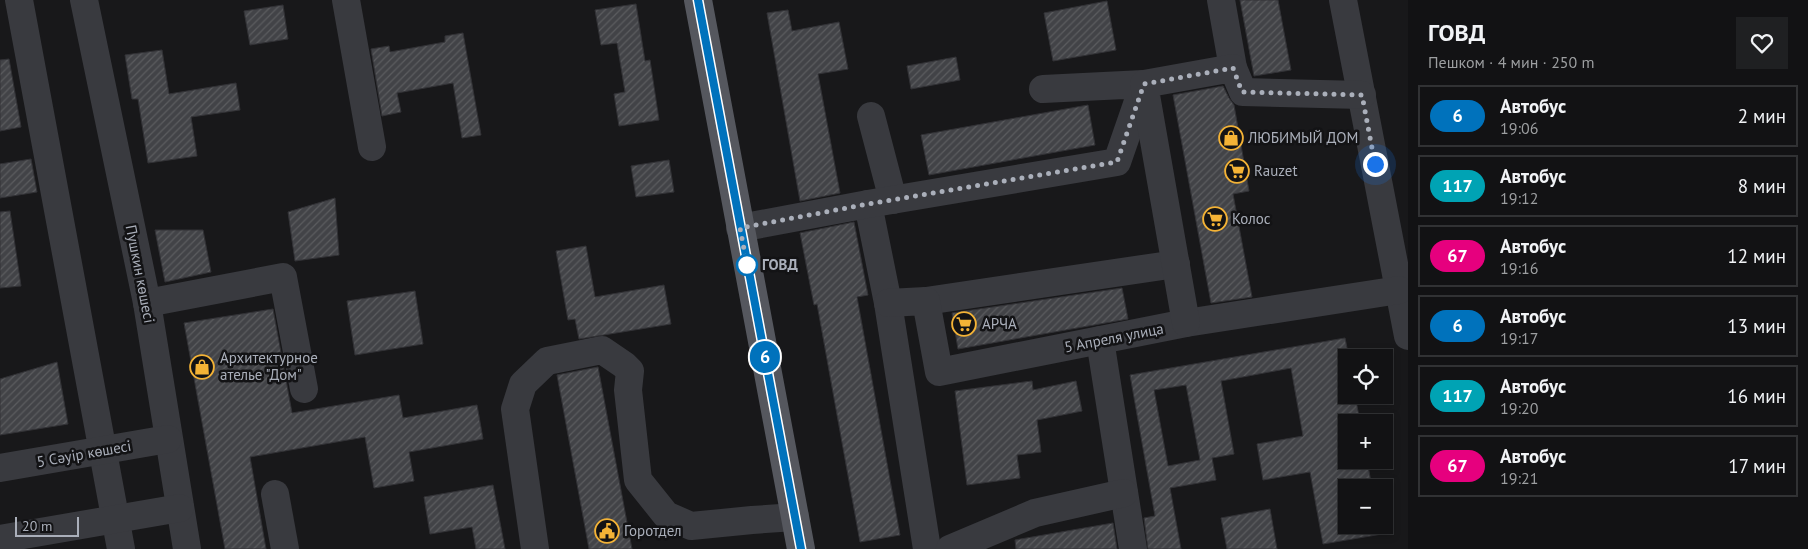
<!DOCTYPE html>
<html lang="ru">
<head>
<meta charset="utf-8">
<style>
	:root { --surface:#121214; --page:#1f2022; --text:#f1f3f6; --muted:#9c9ea0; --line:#313234 }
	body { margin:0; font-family:"PT Sans",sans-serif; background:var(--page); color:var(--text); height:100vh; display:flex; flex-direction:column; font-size:19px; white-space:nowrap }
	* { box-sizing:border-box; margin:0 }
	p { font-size:16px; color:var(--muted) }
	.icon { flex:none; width:28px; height:28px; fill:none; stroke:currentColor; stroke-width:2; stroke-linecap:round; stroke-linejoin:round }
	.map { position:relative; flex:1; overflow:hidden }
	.side { display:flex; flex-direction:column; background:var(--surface); width:400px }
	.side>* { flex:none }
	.badge { padding:0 10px; border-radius:16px; font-size:18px; line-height:32px }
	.buttons { position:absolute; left:1338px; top:349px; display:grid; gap:10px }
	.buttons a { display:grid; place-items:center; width:55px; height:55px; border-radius:0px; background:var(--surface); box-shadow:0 2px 8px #0003,0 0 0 1px var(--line); font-size:25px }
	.scale { position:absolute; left:15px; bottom:12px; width:64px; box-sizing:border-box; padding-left:5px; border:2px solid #aaafba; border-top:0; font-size:14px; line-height:18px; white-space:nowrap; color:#aaafba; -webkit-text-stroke:4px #131315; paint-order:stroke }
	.you { position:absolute; width:25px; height:25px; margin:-12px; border:4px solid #fff; border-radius:50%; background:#1a73e8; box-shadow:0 0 0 8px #1a73e833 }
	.map>.badge { position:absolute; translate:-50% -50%; box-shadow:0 0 0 2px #fff }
	.round { display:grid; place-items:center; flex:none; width:52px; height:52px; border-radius:0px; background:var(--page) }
	.head { display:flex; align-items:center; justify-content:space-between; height:85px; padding:0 20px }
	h1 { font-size:24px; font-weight:700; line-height:38px }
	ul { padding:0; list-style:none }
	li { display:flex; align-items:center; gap:15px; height:62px; margin:0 10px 8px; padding:0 10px; border:2px solid var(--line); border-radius:0px }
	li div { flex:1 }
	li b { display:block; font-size:19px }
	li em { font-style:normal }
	li .badge { min-width:55px; font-weight:700; text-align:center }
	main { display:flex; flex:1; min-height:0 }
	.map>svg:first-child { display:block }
</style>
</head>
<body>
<main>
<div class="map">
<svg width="1408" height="549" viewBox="0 0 1408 549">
	<defs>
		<pattern id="building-hatch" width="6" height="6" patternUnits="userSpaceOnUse" patternTransform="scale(1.25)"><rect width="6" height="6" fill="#424347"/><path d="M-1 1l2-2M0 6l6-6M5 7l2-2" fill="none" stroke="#5b5c5f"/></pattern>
	</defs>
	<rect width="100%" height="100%" fill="#18181a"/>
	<g fill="url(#building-hatch)" stroke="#323236" fill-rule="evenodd">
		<path d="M1240,0H1278L1291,70L1254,76Z"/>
		<path d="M1107,1L1116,50L1053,61L1044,13Z"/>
		<path d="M636,4L645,61L650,60L659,120L619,126L614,94L625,92L617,43L601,45L595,10Z"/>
		<path d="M283,5L288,39L250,45L244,11Z"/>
		<path d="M788,10L792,31L839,22L848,69L818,74L840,193L800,201L767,13Z"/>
		<path d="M463,33L481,135L462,138L453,83L397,93L401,112L382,116L371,49L389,46L390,52L445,42V36Z"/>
		<path d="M162,50L169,94L236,83L240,110L191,117L197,156L148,163L138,99H132L125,55Z"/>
		<path d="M956,57L960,80L911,89L907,66Z"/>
		<path d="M9,59L21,127L0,131V60Z"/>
		<path d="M1223,86L1229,98L1234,105L1249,191L1233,194L1252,297L1211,303L1173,95Z"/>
		<path d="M1088,105L1095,145L929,175L921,135Z"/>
		<path d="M31,159L37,192L0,198V164Z"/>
		<path d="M669,160L674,192L636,197L631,166Z"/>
		<path d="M335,198L339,255L295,261L288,212Z"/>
		<path d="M10,211L21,286L0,288V212Z"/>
		<path d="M854,222L868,295L857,297L900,535L860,542L817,304L814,305L800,233Z"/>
		<path d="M155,230H203L211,272L165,282Z"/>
		<path d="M586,246L595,297L664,285L671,324L579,339L575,319L568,320L556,251Z"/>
		<path d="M1122,288L1128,319L958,349L952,313Z"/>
		<path d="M415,291L423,344L355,355L347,301Z"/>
		<path d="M273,309L292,413L399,395L403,418L477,405L483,439L409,452L414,481L374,488L365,437L250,457L266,549H225L184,323Z"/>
		<path d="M1345,338L1349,358H1346V395H1355L1360,422H1346V460H1367L1372,488H1346V525H1381L1382,534L1323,544L1310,472L1263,480L1257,444L1303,436L1291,368L1221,381L1234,454L1212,458L1216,480L1170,488L1181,549H1148L1144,518L1155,516L1130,375ZM1186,385L1200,460L1168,466L1154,390Z"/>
		<path d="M57,362L68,424L0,435V379Z"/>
		<path d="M598,367L632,549H589L557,375Z"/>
		<path d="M1032,381L1033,390L1076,381L1082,411L1037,420L1041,452L1017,455L1020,478L967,485L955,391Z"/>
		<path d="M493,485L505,549H476L472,527L430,534L424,497Z"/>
		<path d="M1270,509L1277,549H1227L1221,518Z"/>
		<path d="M1113,523L1117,549H1016L1015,540Z"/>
	</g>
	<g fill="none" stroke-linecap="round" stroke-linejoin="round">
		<g stroke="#393a3f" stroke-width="28">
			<path d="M19,0L121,549"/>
			<path d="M84,0L147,303L187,549"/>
			<path d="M346,0L372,147"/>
			<path d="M1221,0L1233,68"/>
			<path d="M1343,0L1408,336"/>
			<path d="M871,116L893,200"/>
			<path d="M868,204L888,303L927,549"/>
			<path d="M740,228L868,204L1117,162L1144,84L1043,89"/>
			<path d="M926,301L1176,264"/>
			<path d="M147,303L283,277L304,389"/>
			<path d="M888,303L926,301L939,372L1186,323L1399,290"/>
			<path d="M1186,323L1144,84L1233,68L1243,92L1362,95"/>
			<path d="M1100,340L1133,549"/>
			<path d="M0,468L168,439"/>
			<path d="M275,494L285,549"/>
			<path d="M0,539L180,508"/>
			<path d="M535,549L515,409L523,384L547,361L602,350L624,365L630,371L628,390L638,480L666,515L691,526L752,520L795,517"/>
			<path d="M950,549L1035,513L1124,493"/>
		</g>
		<path stroke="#55575e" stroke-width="28" d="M698,0L801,549"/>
	</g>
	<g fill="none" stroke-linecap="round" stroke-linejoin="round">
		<g stroke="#fff" stroke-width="11">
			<path id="line" d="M698,0L801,549"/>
		</g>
		<use href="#line" stroke="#0072bc" stroke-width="8"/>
		<path stroke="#aaafba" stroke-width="5" stroke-dasharray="0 9" d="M747,265L740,228L868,204L1117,162L1144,84L1233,68L1242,92L1362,95L1375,164"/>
	</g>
	<defs>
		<g id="shop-ring" transform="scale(1.25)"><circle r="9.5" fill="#131315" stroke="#f4b336" stroke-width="1.5"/><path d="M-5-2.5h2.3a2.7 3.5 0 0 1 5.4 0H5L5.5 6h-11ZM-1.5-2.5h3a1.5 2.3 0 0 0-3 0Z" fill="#f4b336"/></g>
		<g id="supermarket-ring" transform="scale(1.25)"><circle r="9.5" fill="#131315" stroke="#f4b336" stroke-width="1.5"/><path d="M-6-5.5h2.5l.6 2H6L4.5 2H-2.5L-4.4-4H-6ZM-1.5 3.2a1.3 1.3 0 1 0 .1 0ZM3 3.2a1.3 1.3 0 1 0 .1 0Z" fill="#f4b336"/></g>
		<g id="civic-ring" transform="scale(1.25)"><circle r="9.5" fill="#131315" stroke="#f4b336" stroke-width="1.5"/><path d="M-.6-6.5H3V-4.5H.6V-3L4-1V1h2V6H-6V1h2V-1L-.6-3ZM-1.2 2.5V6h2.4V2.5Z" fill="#f4b336"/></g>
	</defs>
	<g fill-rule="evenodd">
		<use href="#shop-ring" x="1231" y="138"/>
		<use href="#supermarket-ring" x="1237" y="171"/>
		<use href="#supermarket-ring" x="1215" y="219"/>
		<use href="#supermarket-ring" x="964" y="324"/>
		<use href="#shop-ring" x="202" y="367"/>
		<use href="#civic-ring" x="607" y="531"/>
	</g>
	<circle fill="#fff" stroke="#0072bc" stroke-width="2.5" cx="747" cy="265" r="10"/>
	<g text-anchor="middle" stroke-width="5" stroke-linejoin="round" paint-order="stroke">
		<g font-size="15" fill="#aaafba" stroke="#131315" text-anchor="start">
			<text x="1248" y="143">ЛЮБИМЫЙ ДОМ</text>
			<text x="1254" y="176">Rauzet</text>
			<text x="1232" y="224">Колос</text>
			<text x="982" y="329">АРЧА</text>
			<text x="220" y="363">Архитектурное<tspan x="220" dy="17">ателье "Дом"</tspan></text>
			<text x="624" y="536">Горотдел</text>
		</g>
		<g font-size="15" font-weight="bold" fill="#aaafba" stroke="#131315" text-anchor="start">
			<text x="762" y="270">ГОВД</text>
		</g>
		<g font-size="15" fill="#aaafba" stroke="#131315">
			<text transform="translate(140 274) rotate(79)" y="5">Пушкин көшесі</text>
			<text transform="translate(1114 338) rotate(-11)" y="5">5 Апреля улица</text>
			<text transform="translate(84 454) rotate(-10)" y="5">5 Сәуір көшесі</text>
		</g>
	</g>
</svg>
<div class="buttons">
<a><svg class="icon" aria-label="locate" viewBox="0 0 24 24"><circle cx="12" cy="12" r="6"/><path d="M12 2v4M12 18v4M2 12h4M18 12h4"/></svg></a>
<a>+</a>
<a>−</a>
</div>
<div class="scale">20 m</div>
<div class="you" style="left:1375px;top:164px"></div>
<b class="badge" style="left:765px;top:357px;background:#0072bc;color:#fff">6</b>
</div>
<section class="side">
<div class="head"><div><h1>ГОВД</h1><p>Пешком · 4 мин · 250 m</p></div><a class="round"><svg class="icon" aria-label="heart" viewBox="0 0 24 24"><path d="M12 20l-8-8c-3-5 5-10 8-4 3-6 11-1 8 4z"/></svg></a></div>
<ul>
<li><span class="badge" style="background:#0072bc;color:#fff">6</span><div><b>Автобус</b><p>19:06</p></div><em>2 мин</em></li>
<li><span class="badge" style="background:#00a3b4;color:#fff">117</span><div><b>Автобус</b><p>19:12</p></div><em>8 мин</em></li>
<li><span class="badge" style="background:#e6007e;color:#fff">67</span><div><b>Автобус</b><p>19:16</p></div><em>12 мин</em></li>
<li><span class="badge" style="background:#0072bc;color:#fff">6</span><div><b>Автобус</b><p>19:17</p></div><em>13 мин</em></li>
<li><span class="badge" style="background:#00a3b4;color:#fff">117</span><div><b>Автобус</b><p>19:20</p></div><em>16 мин</em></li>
<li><span class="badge" style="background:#e6007e;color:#fff">67</span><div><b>Автобус</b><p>19:21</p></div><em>17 мин</em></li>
</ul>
</section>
</main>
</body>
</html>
